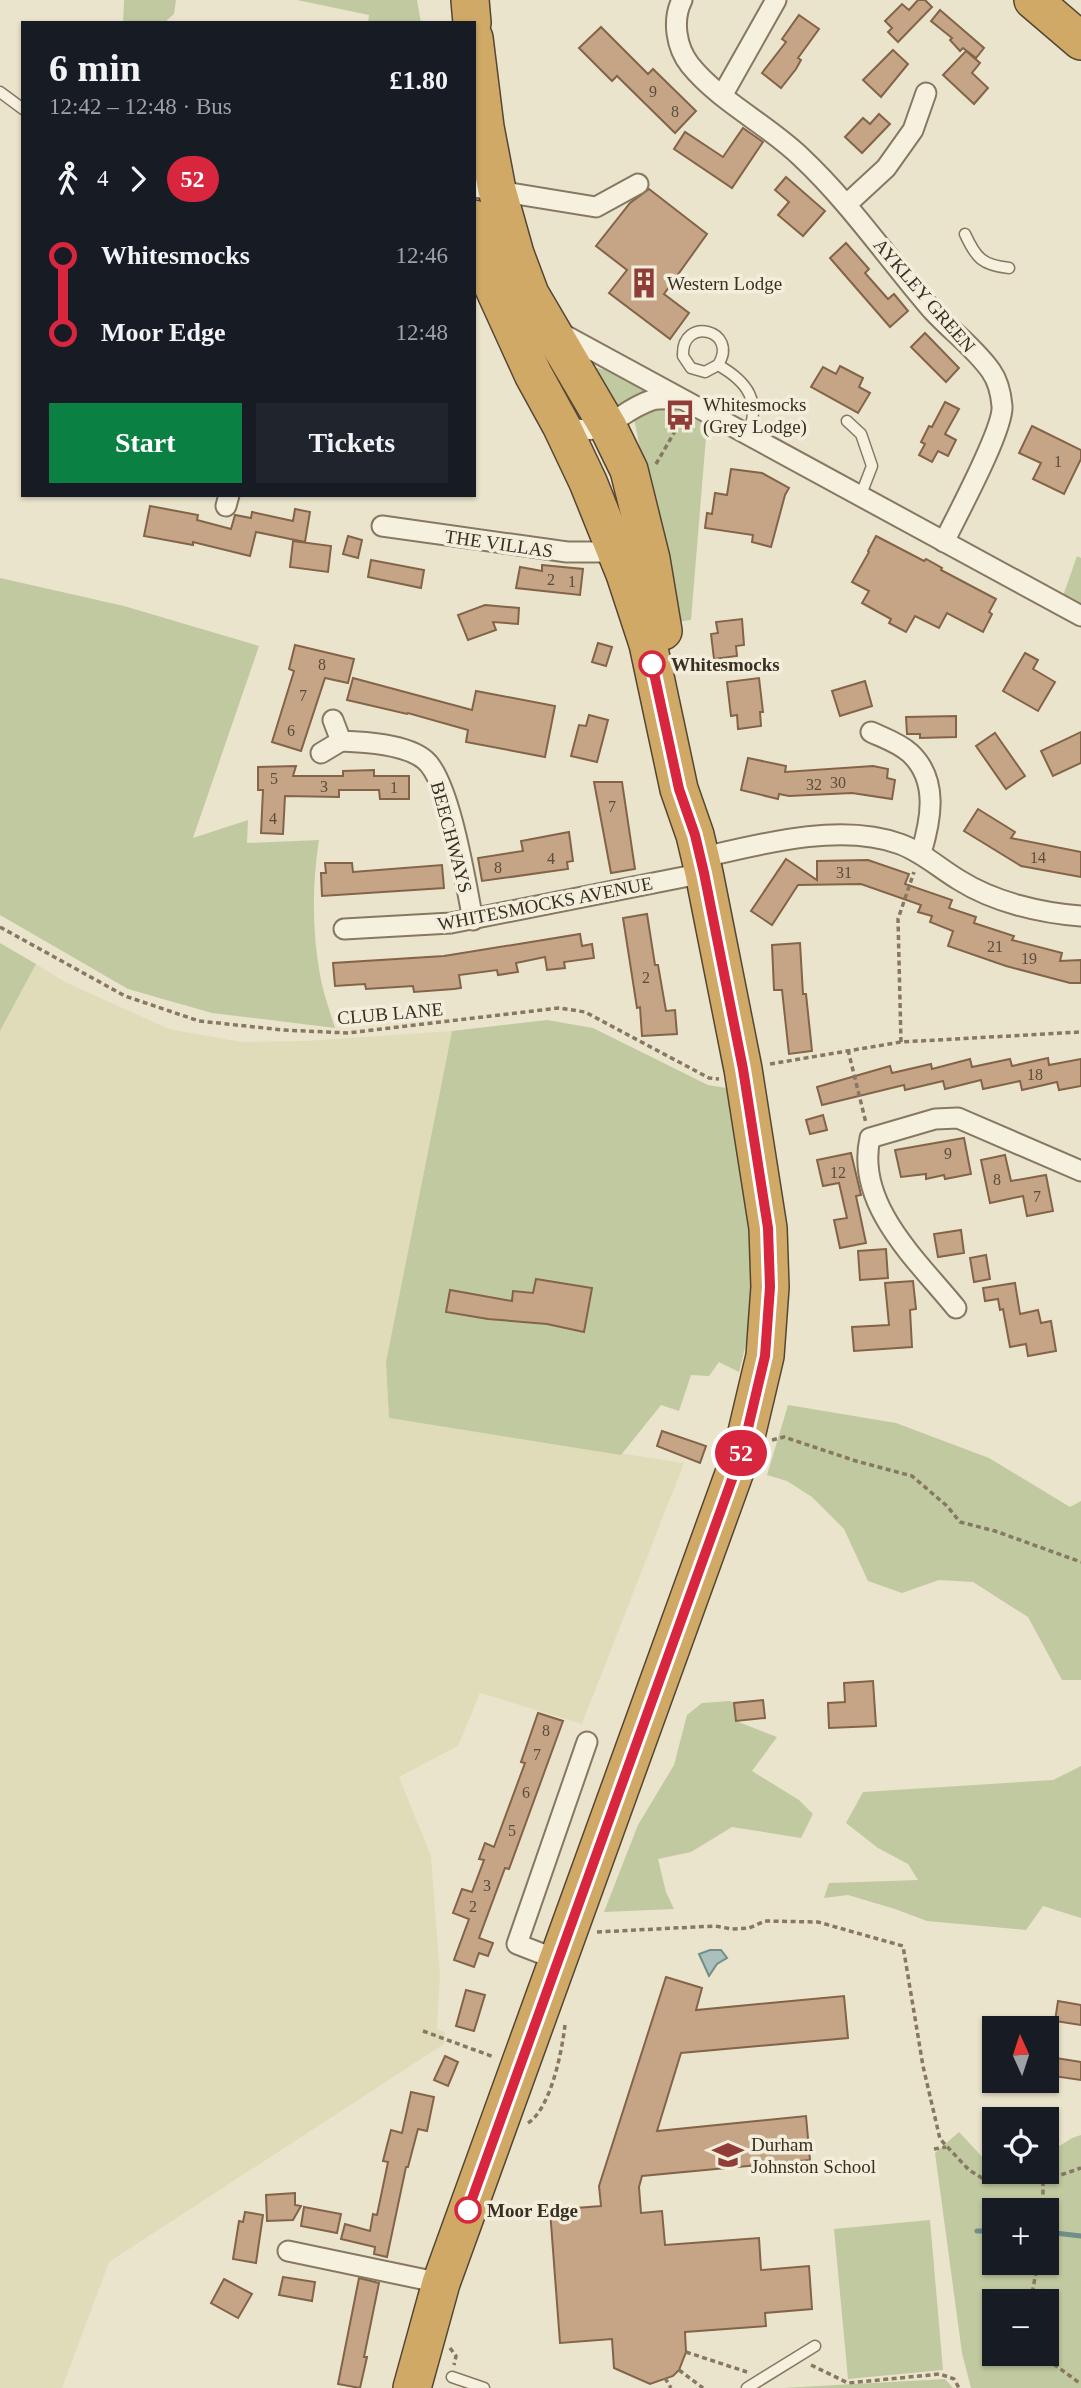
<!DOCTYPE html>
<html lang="en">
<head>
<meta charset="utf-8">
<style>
	:root { --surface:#171b24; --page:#20242c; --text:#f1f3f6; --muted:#9ea1a6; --accent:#0b8043 }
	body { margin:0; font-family:Georgia,serif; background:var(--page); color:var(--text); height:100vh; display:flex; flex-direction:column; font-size:26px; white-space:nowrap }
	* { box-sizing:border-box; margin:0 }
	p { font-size:23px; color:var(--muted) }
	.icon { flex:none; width:38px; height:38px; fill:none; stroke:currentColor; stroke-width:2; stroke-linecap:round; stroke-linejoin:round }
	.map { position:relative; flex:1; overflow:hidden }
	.details { position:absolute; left:21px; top:21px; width:455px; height:476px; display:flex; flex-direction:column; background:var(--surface); border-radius:0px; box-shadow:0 2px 5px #0004 }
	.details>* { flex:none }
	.badge { padding:0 14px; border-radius:23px; font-size:24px; line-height:46px }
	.needle { width:46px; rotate:357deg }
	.controls { position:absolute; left:982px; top:2016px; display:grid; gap:14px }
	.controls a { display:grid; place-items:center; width:77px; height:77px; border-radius:0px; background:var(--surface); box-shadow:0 2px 5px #0004; font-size:35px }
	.map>.badge { position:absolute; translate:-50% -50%; box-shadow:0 0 0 4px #fff }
	.legs { display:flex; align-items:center; gap:10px; height:77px; padding:0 28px; font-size:23px }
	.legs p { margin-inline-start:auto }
	.headline { display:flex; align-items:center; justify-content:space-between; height:119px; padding:0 28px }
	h1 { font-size:38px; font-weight:600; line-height:52px }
	.action { display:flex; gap:14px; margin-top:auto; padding:14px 28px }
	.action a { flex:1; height:80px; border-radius:0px; background:var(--accent); color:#fff; font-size:28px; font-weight:600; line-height:80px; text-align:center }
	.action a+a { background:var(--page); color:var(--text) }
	ul { padding:0 28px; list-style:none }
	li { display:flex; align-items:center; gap:24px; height:77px; font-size:26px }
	li i { display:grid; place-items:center; width:10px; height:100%; margin:0 9px; background:currentColor }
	li i::after { content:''; width:18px; height:18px; margin:-9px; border:5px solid; border-radius:50%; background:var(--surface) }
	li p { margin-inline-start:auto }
	li:first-child i { background:linear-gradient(#0000 50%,currentColor 0) }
	li:last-child i { background:linear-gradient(currentColor 50%,#0000 0) }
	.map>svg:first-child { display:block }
</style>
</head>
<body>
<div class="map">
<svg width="1081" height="2388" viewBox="0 0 1081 2388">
	<rect width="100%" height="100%" fill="#ebe4cc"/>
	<path fill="#e0dcba" d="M36,964L65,982L169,1029L241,1042L305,1041L452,1031L386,1362L389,1418L684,1463L582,1724L480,1693L458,1746L399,1777L431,1856L440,1975L437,2029L445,2032L444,2044L109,2262L62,2388H0V1031Z"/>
	<g fill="#c1c9a0" fill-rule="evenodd">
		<path d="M124,0H176L174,14L164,23H123Z"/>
		<path d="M297,0H417L421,23H368L369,15Z"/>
		<path d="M591,367L612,371L648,390L614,408Z"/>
		<path d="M667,406L707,425L691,620L674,622L634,418L637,413Z"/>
		<path d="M1077,556L1081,558V605L1063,596Z"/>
		<path d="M0,578L124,606L259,646L193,838L248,820L247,843L319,840C312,885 312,930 320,975C323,993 330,1011 335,1028L212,1013L128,989L0,915Z"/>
		<path d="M0,943L36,964L0,1031Z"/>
		<path d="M547,1020L593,1028L708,1085L732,1089C744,1182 766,1280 739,1372L719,1362L709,1376L691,1375L679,1411L661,1405L621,1455L389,1418L386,1362L452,1031Z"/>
		<path d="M788,1405L896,1423L989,1458L1070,1507L1081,1501V1680H1062L1028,1617L973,1582L939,1580L902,1593L868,1581L844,1529L812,1497L787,1481L767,1475Z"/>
		<path d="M730,1701L734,1703L736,1721L777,1737L752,1771L799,1800L813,1814L801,1838L732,1827L691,1852L658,1859L666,1892L674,1909L604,1912L638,1825L674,1765L687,1715L702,1703Z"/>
		<path d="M1081,1766V1918L1043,1906L1026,1930L927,1921L895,1909L848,1895L824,1898L829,1883L918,1880L908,1864L878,1848L846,1823L863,1792L1053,1780Z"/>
		<path d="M959,2132L989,2164H994V2172H1046L1047,2154L1072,2138L1081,2135V2388H971L962,2353L935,2153ZM994,2210H1046V2263H994ZM994,2301H1046V2354H994Z"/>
		<path d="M930,2220L943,2370L848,2379L834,2229Z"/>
		<path d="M945,2379L953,2388H781H782Z"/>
	</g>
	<path fill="#abc0bc" stroke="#728e89" stroke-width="2" d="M710,1950H721L727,1958L717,1964L709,1976L699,1954Z"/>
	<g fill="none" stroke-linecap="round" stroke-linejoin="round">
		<g stroke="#728e89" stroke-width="5">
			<path d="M977,2231H994"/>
			<path d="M1046,2232L1081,2236"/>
		</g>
	</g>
	<g fill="#c5a586" stroke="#836449" stroke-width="2">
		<path d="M918,0H925L932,7L898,42L888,32L892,28L885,21L902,4L909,10Z"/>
		<path d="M940,10L984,48L976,58L963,48L960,51L950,40L952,38L931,21Z"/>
		<path d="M799,15L819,29L798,58L801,60L796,69L781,88L762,73L786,42L782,39Z"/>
		<path d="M601,27L648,74L653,69L696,111L675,133L617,76L612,81L579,48Z"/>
		<path d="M893,50L908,64L881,97L863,80Z"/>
		<path d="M966,51L980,63L972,73L988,88L974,104L943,75Z"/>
		<path d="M879,114L890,124L862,153L845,137L863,118L870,124Z"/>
		<path d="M743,128L763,142L732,188L674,149L685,132L723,157Z"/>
		<path d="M786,177L825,211L803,236L778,215L789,202L775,190Z"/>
		<path d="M649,189L707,234L664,294L689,313L670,339L609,293L627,270L596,246L630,203Z"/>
		<path d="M846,243L869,269L865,273L888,299L894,294L908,311L890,327L830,258Z"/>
		<path d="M925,333L959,368L946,382L911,347Z"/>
		<path d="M840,366L863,378L859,387L870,393L858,413L811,387L823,367L836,374Z"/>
		<path d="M945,402L959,409L945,434L956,440L948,456L938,451L932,462L919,455L925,444L921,442L929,426L932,427Z"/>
		<path d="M1032,426L1081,450V459L1064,494L1033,479L1041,463L1019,453Z"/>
		<path d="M731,469L762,473L789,488L785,495L771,547L752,542L753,535L705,528L707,513L712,514L715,493L727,495Z"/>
		<path d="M150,506L198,515L197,520L231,529L235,515L251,518L252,512L293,521L295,509L310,512L305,542L256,532L250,556L193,542V545L144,536Z"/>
		<path d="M348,536L362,540L358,558L343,554Z"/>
		<path d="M876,536L924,561L926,559L942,568L941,570L996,599L989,612L992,614L983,632L947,613L939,628L915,616L906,632L889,623L891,619L862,603L869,591L852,582L869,552L868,551Z"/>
		<path d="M293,541L331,546L328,572L290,567Z"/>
		<path d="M371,560L424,570L421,588L368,577Z"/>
		<path d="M542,565L583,569L580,595L516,588L520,567L542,571Z"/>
		<path d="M485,605L519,608L518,624L493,622L496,630L468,640L458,615Z"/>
		<path d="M742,619L744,645L736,646L737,656L714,659L711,634L718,633L716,622Z"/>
		<path d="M598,643L612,647L606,666L592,662Z"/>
		<path d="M295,645L354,659L348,683L325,678L301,751L272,742L294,671L289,669Z"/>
		<path d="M1025,653L1038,660L1033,669L1055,682L1038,711L1003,691Z"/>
		<path d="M353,678L472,710L476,691L555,706L545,757L466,742L468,730L408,713L407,714L347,700Z"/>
		<path d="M759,678L763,712H760L761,726L738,729L737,715L731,716L727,682Z"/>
		<path d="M865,681L872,706L840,716L832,691Z"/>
		<path d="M589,715L608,720L597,762L571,756L579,725L586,726Z"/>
		<path d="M956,716V737L920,738V734H907L906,717Z"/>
		<path d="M1081,732V763L1053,776L1041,751Z"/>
		<path d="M995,733L1025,776L1006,789L976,746Z"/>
		<path d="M748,758L786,766L785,772L873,766L888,769L887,778L895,780L892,799L852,793L789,796L779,794L778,799L741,790Z"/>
		<path d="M296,766L293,776H343V771L374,770V776H409V799H380L379,790H339V797L285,796L283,834L261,833L263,790H258V767Z"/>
		<path d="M594,782H622L635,869L611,873Z"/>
		<path d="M978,809L1015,832L1011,838L1081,852V877L1021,866L964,831Z"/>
		<path d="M569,832L573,861L567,862L568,869L482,881L478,858L523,851L521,841Z"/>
		<path d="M786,859L817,880V861L868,860L909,874L905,884L952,900L949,908L976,917L974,923L1014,936L1012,940L1062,953L1060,961L1081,960V983H1070L1006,966L948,946L953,931L930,922L932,916L918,912L921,905L861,884L798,885L772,925L751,911Z"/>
		<path d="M325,863H352L353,872L442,865L444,888L322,896L321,873H326Z"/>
		<path d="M647,914L655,965H658L666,1011L675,1010L677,1034L642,1036L640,1007L637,1008L623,918Z"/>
		<path d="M580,934L582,946L592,944L594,958L564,962L565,968L547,970L545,957L516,963L518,972L498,975L497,970L459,975L461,988L454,989L414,992L413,986L366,989L365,984L335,986L333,963L444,956Z"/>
		<path d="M800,943L803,994H806L812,1051L789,1054L782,990H774L772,945Z"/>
		<path d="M1048,1058L1049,1065L1081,1059V1086L1059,1090L1057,1082L1022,1090L1020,1081L983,1089L981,1080L945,1089L943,1081L905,1090L904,1085L822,1105L817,1087L890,1066L892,1073L931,1064L932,1069L970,1059L972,1067L1010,1059L1012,1066Z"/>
		<path d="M823,1115L827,1130L810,1134L806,1120Z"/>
		<path d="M964,1138L971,1174L945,1179L944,1175L926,1179V1174L901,1177L895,1150Z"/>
		<path d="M851,1153L861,1195L856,1196L866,1243L840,1248L834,1220L847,1218L839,1183L823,1186L817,1160Z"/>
		<path d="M1005,1155L1011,1181L1046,1175L1053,1211L1027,1216L1023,1196L990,1203L981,1160Z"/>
		<path d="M961,1230L964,1253L938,1257L934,1234Z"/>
		<path d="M886,1249L888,1278L860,1280L858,1251Z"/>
		<path d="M986,1255L990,1279L974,1282L970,1258Z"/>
		<path d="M536,1279L592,1288L584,1332L547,1324L488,1319L446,1312L450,1290L512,1301L513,1291L533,1293Z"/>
		<path d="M913,1281L916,1309L910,1310L912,1347L854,1351L852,1327L889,1325L885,1283Z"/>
		<path d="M1015,1283L1020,1314L1038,1310L1041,1323L1051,1321L1056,1351L1028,1356L1026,1344L1010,1347L1003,1309L1000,1310L998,1299L985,1301L983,1288Z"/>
		<path d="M662,1431L706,1446L700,1463L657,1446Z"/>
		<path d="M873,1681L876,1726L829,1728L828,1703L845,1702L844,1683Z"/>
		<path d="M763,1700L765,1718L736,1721L734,1703Z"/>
		<path d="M538,1713L563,1721L509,1869L505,1868L479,1938L493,1943L488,1956L479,1953L474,1967L454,1960L469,1919L453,1913L462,1889L472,1892L484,1860L479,1859L485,1843L494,1847L525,1763L521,1762Z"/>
		<path d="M666,1977L702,1988L696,2010L844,1996L848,2038L681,2053L657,2131L806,2116L810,2160L642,2176L639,2187L641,2213L662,2211L665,2245L759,2238L761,2270L809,2266L812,2309L765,2313L766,2326L685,2332L686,2352L679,2370L673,2376L650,2384L614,2368L612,2339L560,2343L550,2210L601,2206L599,2186Z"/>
		<path d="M466,1990L485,1995L474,2031L456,2026Z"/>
		<path d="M1058,2001L1081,2005V2025L1055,2021Z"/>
		<path d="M445,2056L458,2062L448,2086L434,2080Z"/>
		<path d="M1056,2058L1081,2062V2080L1053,2076Z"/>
		<path d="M411,2092L434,2097L427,2131L418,2129L408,2167H406L387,2257L374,2254L375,2247L341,2239L345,2224L370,2231L373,2214L377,2215L388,2162L383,2161L391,2130L402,2133Z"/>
		<path d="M295,2193V2205L301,2206L293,2220L267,2221L266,2195Z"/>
		<path d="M304,2207L341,2214L337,2233L301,2226Z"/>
		<path d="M245,2212L263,2215L256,2263L233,2259L239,2221L243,2222Z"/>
		<path d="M283,2277L315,2282L312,2301L279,2295Z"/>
		<path d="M359,2278L379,2283L364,2357H367L360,2388L338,2384Z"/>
		<path d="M224,2279L252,2294L238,2318L211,2303Z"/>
	</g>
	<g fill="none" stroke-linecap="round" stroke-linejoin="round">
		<g stroke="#877861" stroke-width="13">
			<g id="lane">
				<path d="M0,92L23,109"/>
				<path d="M965,234C976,258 982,265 1009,268"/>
				<path d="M718,365C740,330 681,315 683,356L691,368L705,372L718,365C748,382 761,401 748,435"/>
				<path d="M847,421L861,434L872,466L860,497"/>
				<path d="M452,2377L484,2388"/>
				<path d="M747,2388L815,2346"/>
			</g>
		</g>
		<g stroke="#877861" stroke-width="23">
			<g id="street">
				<path d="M682,0C672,20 676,47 690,65C720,102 767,124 801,157C850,203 888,259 932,310C951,331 975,348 991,371C998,381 1001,394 1002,406C1004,429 956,517 944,542"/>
				<path d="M723,94L776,0"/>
				<path d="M474,187L596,207L638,184"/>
				<path d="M847,204L886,168L913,130L926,93"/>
				<path d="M559,332L1081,616"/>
				<path d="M561,425C609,441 613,413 652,400C660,398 670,399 679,399"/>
				<path d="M226,506L229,495"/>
				<path d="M382,526L567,552H616"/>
				<path d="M333,720L341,741C365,742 406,744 425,760C450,781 466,885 473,920"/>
				<path d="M871,732C884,738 899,743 910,753C939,780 931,820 921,853"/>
				<path d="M321,753L341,741"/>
				<path d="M700,858C760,844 841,822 900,844C922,852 939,868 959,880C994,902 1040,913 1081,916"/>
				<path d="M344,929L451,923L704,873"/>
				<path d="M956,1308C918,1261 855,1205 870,1138L935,1119L958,1118L1081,1171"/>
				<path d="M558,1960L517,1944L587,1742"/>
				<path d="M288,2251L441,2283"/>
			</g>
		</g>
		<g stroke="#554634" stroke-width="40">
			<g id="highway">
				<path d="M470,0L472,23"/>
				<path d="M1033,0L1081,41"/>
				<path d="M474,38L485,127L497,190L515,254L530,294L608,427L629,470L651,559L663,631"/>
				<path d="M412,2388L441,2283L743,1449L765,1356L770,1287L768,1228L743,1069L704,873L695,835L679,789L648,644L625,574L588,482L561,425L533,374L492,284L474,219"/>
			</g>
		</g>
		<g stroke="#877861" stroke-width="3.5" stroke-dasharray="5 3.5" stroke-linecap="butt">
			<path d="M656,464L682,419"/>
			<path d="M0,927L125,996L199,1021L283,1030L348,1033L559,1008L585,1012L709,1078L719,1079"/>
			<path d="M901,1042L898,919L914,872"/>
			<path d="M848,1050L866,1123"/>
			<path d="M770,1064L901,1042L1081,1032"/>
			<path d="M772,1440L784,1437L856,1461L912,1476L947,1506L960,1522L995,1531L1081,1562"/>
			<path d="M597,1932L715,1926L732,1929L749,1928L765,1921L818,1922L903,1946L923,2066L940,2139L969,2170L982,2178L1043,2181L1081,2168"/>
			<path d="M423,2031L494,2057"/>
			<path d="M528,2123C551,2108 562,2051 565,2025"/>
			<path d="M934,2149L946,2147"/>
			<path d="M1043,2181V2210"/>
			<path d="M1033,2301V2288L1038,2263"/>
			<path d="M450,2348L456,2356L454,2365"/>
			<path d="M686,2352L747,2372"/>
			<path d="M1040,2354L1081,2384"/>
			<path d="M811,2365L848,2383L940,2374L954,2379L959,2388"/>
			<path d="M679,2370L703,2388"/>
			<path d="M665,2378L671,2388"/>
		</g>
		<use href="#lane" stroke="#f6f1de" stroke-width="10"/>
		<use href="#street" stroke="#f6f1de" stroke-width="19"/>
		<use href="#highway" stroke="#d0a967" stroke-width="37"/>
	</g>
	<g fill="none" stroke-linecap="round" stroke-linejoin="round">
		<g stroke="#fff" stroke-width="16">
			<path id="line-1" d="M468,2210L743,1449L765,1356L770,1287L768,1228L743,1069L704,873L695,835L679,789L652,664"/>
		</g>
		<use href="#line-1" stroke="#d7263d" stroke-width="10"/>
	</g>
	<defs>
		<g id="building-bare" transform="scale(2.415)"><path d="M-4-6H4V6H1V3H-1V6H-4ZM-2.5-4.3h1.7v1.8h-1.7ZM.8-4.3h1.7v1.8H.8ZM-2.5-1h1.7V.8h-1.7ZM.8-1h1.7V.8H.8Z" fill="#903d37" stroke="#f3eedb" stroke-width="2.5" paint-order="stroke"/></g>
		<g id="bus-bare" transform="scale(2.415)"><path d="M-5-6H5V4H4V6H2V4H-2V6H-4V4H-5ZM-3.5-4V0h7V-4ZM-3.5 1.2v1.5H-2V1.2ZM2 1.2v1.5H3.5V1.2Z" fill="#903d37" stroke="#f3eedb" stroke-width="2.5" paint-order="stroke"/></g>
		<g id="school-bare" transform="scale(2.415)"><path d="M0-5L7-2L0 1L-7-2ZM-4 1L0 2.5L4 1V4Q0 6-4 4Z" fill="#903d37" stroke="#f3eedb" stroke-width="2.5" paint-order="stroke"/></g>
	</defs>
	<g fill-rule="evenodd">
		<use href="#building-bare" x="644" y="283"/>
		<use href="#bus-bare" x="680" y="415"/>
		<use href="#school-bare" x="728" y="2155"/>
	</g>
	<g fill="#fff" stroke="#d7263d" stroke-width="3.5">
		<circle cx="652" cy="664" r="12"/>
		<circle cx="468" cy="2210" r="12"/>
	</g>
	<g text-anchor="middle" stroke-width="7" stroke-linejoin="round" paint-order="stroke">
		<g font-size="16" fill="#5c4c3c">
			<text x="653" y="97">9</text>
			<text x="675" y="117">8</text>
			<text x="1058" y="467">1</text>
			<text x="551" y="585">2</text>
			<text x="572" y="587">1</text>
			<text x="322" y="670">8</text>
			<text x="303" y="701">7</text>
			<text x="291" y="736">6</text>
			<text x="274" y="784">5</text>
			<text x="838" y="788">30</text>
			<text x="814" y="790">32</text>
			<text x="324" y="792">3</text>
			<text x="394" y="793">1</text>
			<text x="612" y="812">7</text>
			<text x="273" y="824">4</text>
			<text x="1038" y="863">14</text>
			<text x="551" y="864">4</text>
			<text x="498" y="873">8</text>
			<text x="844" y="878">31</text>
			<text x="995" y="952">21</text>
			<text x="1029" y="964">19</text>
			<text x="646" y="983">2</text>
			<text x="1035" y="1080">18</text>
			<text x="948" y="1159">9</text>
			<text x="838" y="1178">12</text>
			<text x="997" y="1185">8</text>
			<text x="1037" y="1202">7</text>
			<text x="546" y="1736">8</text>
			<text x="537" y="1760">7</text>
			<text x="526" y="1798">6</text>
			<text x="512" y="1836">5</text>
			<text x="487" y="1891">3</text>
			<text x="473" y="1912">2</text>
		</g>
		<g font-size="19" fill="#392f23" stroke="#f3eedb" text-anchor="start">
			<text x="667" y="290">Western Lodge</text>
			<text x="703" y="411">Whitesmocks<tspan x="703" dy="22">(Grey Lodge)</tspan></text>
			<text x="751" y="2151">Durham<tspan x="751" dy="22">Johnston School</tspan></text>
		</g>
		<g font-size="19" fill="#392f23" stroke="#f3eedb">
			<text transform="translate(925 295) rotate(49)" y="7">AYKLEY GREEN</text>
			<text transform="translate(499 543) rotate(8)" y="7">THE VILLAS</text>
			<text transform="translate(452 837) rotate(75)" y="7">BEECHWAYS</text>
			<text transform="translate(545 903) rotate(-11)" y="7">WHITESMOCKS AVENUE</text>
			<text transform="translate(390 1013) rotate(-5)" y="7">CLUB LANE</text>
		</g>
		<g font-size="19" font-weight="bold" fill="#392f23" stroke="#f3eedb" text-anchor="start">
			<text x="671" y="671">Whitesmocks</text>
			<text x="487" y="2217">Moor Edge</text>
		</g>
	</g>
</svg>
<div class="controls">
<a><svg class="needle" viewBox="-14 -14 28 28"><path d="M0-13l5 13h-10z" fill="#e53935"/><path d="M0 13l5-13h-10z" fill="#9ea1a6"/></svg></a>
<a><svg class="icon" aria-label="locate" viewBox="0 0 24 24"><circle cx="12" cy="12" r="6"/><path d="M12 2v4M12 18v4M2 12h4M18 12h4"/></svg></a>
<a>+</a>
<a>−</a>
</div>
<b class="badge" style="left:741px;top:1453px;background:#d7263d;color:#fff">52</b>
<section class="details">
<div class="headline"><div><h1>6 min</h1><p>12:42 – 12:48 · Bus</p></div><b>£1.80</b></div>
<div class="legs"><svg class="icon" aria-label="walk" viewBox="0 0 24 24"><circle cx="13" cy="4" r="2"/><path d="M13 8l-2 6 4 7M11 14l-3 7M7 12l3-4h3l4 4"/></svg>4<svg class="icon" aria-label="forward" viewBox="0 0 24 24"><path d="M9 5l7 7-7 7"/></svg><b class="badge" style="background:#d7263d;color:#fff">52</b></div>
<ul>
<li><i style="color:#d7263d"></i><b>Whitesmocks</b><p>12:46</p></li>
<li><i style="color:#d7263d"></i><b>Moor Edge</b><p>12:48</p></li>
</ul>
<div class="action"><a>Start</a><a>Tickets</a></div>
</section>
</div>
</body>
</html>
